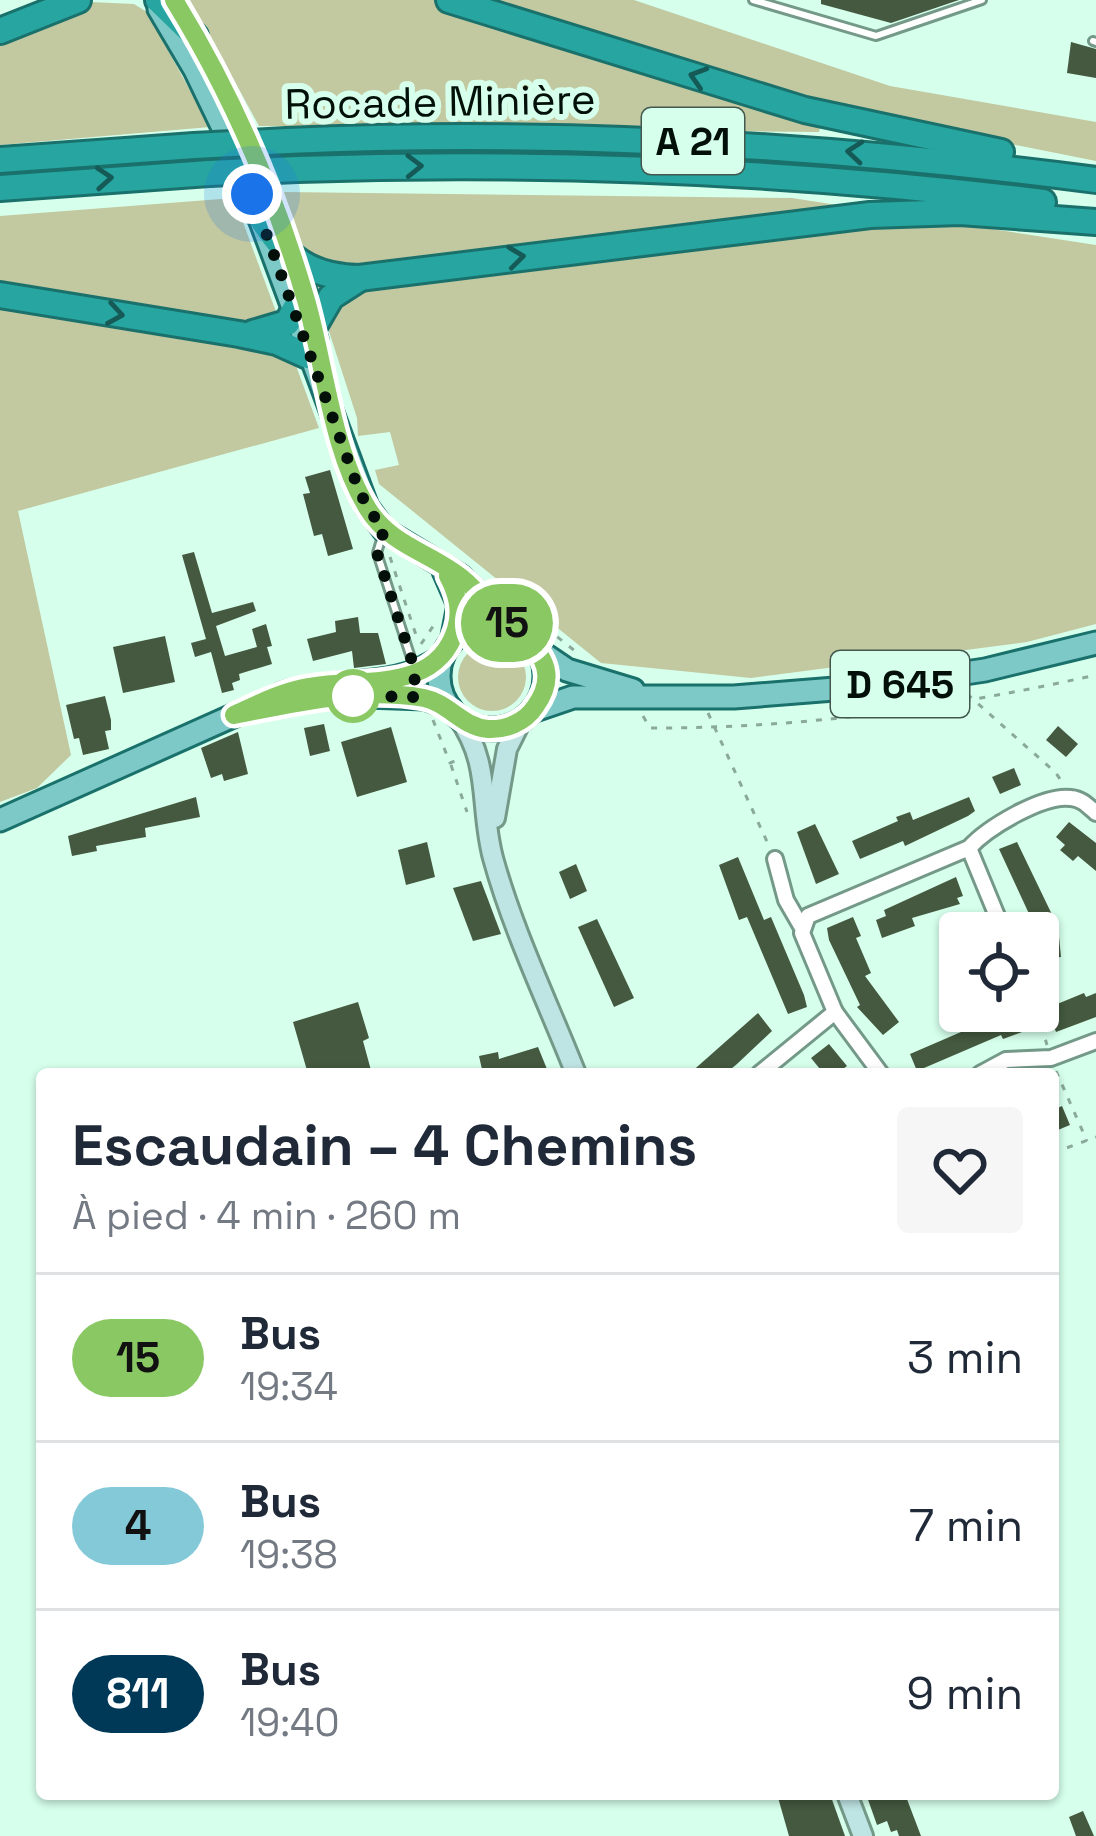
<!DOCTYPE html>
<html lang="fr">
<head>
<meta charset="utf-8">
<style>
	:root { --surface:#fff; --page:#f6f6f7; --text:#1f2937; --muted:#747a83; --line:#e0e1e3 }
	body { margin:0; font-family:"Space Grotesk",sans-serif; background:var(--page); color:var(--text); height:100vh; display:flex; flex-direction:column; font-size:45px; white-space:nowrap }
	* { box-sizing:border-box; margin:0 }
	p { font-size:39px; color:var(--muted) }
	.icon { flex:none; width:66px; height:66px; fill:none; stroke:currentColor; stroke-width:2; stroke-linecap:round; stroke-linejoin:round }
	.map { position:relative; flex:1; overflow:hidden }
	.sheet { position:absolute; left:36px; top:1068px; width:1023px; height:732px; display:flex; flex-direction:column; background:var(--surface); border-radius:12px; box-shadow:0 3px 9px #0004 }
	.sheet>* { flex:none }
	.badge { padding:0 24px; border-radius:39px; font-size:42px; line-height:78px }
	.fabs { position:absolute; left:939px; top:912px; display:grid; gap:24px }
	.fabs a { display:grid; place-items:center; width:120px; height:120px; border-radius:12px; background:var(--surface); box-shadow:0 3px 9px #0004; font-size:60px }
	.you { position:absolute; width:60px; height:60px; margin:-30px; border:9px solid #fff; border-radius:50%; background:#1a73e8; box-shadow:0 0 0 18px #1a73e833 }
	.map>.badge { position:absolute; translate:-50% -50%; box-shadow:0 0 0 6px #fff }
	.round { display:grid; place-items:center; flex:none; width:126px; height:126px; border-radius:12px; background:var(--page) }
	.headline { display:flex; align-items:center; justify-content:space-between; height:204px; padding:0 36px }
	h1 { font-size:57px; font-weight:700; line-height:90px }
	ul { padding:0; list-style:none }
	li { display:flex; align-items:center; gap:36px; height:168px; padding:0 36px; border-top:3px solid var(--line) }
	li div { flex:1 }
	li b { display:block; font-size:45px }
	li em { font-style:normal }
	li .badge { min-width:132px; font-weight:700; text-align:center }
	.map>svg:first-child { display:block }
</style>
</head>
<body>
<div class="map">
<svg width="1096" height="1836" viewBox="0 0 1096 1836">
	<rect width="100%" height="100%" fill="#d6ffec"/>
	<g fill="#c2c8a0">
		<path d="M46,0L134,4L147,12L210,127L0,145V21Z"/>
		<path d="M190,0H634L890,86L1096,122V161L891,120L826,101L819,132L259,126Z"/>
		<path d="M284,192L792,198L1096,245V624L1027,642L751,678L601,663L379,484L375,470L399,465L390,432L358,436L357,418Z"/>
		<path d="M234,198L319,428L18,511L71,755L37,788L0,802V216Z"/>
		<circle cx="492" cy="677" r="34"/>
	</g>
	<g fill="#44593f">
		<path d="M821,0H959L891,23L821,4Z"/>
		<path d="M1071,42L1096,49V78L1067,73Z"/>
		<path d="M330,470L353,549L328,556L322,534L314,536L303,494L310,493L305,477Z"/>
		<path d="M194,552L212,613L253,602L256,611L216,626L225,656L257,647L252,629L266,624L272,646L267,647L272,664L239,674L240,680L232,683L234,690L222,693L211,652L195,657L191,643L206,639L182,555Z"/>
		<path d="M358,617L360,633H378L386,664L354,668L352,651L313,661L307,639L336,632L335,621Z"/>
		<path d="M165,636L175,682L123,693L113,647Z"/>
		<path d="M105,696L111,720V730L105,731L109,749L83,755L79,738L74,739L66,705Z"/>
		<path d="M324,724L330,751L310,756L304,728Z"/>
		<path d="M1058,726L1078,744L1066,757L1046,740Z"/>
		<path d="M391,727L407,782L357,797L341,742Z"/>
		<path d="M238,732L248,774L224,781L222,774L211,778L201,748Z"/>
		<path d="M1014,768L1021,785L1000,794L992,777Z"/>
		<path d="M196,797L200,817L145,828L146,837L96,846L97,851L72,856L68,836Z"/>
		<path d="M969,797L975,811L968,816L905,846L903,841L860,859L852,841L898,821L896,817L910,812L913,820Z"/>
		<path d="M1069,822L1096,843V871L1078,856L1073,861L1060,850L1065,845L1056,837Z"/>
		<path d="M815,824L839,874L816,884L797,832Z"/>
		<path d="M427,842L435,877L406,885L398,850Z"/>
		<path d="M1017,842L1058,927L1061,957L1041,959L1037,915L1031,918L999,849Z"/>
		<path d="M738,857L764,920L771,917L804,995L807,1007L788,1014L747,917L739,920L719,865Z"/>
		<path d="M576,864L587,891L570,899L559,872Z"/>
		<path d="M956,877L963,896L957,898L960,904L912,918L915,926L882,938L876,920L886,916L884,910Z"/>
		<path d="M481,881L501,934L473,941L453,888Z"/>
		<path d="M853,917L861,936L856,938L871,973L865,976L899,1022L883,1035L857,1007L860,1005L829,940L827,928Z"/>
		<path d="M597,919L634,998L614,1007L578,927Z"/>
		<path d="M960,934V975H959L946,940Z"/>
		<path d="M1084,993L1086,997L1096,993V1017L1056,1032L1052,1021L1003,1039L1001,1035L917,1071L910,1054L968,1029L967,1025L1014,1011H1026L1028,1016Z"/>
		<path d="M358,1002L369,1038L363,1041L372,1074H308L293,1022Z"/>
		<path d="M758,1013L772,1031L737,1064L725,1074H689Z"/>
		<path d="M829,1044L847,1066L836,1074H824L811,1058Z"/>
		<path d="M538,1047L549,1074H483L479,1056L498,1052L499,1059Z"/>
		<path d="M1062,1106L1070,1125L1053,1132V1110Z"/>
		<path d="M777,1794H830L845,1836H789Z"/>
		<path d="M866,1794H905L921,1836H899L897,1830L891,1832L887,1821L877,1825Z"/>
		<path d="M1083,1811L1094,1836H1076L1069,1817Z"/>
	</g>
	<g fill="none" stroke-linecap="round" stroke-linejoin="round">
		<g stroke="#749988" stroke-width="12">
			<g id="lane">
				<path d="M753,0L876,36L982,0"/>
				<path d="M1093,41L1096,42"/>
				<path d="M383,533L377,553L412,661"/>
			</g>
		</g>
		<g stroke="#749988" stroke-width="20">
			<g id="street">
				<path d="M969,848L1004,933"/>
				<path d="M775,859L786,900L801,926"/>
				<path d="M835,1012L881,1074"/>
				<path d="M759,1074L835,1012L802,933L808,916L969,848C987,828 1043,794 1071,798C1082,799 1088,806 1096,813"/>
				<path d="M980,1074L1006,1060L1051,1058L1096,1041"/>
			</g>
		</g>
		<g stroke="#749988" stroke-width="24">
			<g id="secondary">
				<path d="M458,717C492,765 479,805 493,858C513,931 548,1003 576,1074"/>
				<path d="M495,818L507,749L521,721"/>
				<path d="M847,1794L863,1836"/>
			</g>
		</g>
		<g stroke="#1a716c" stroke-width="27">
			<g id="primary">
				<path d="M159,9L195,70L237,157L367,507L384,530L460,576L512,627"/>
				<path d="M195,36L257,161L316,339"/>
				<path d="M444,571L459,605L452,641"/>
				<circle cx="492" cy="676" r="53"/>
				<path d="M539,651L567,670L633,690"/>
				<path d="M365,696L425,698L450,708"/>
				<path d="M532,711L573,697H734L885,685L985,670L1096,643"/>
				<path d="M0,820L282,694C336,676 395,693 443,656"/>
			</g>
		</g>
		<g stroke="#1a716c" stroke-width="30">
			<g id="highway">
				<path d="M158,0L195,36"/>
				<path d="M449,0L805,110L1001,152"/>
				<path d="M0,31L78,0"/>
				<path d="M287,141C558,129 827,145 1096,180"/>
				<path d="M0,160L194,146"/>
				<path d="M297,169C547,161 796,171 1043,202"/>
				<path d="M0,188L209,173"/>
				<path d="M261,218C286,258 310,277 359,278L870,215L960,212L1096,222"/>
				<path d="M0,295L239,334L277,342L308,356"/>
				<path d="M313,328L331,297L359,279"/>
				<path d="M253,333L287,323L304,293"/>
			</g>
		</g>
		<g stroke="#8aa99a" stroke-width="3" stroke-dasharray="6 9" stroke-linecap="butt">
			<path d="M390,557L417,638"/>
			<path d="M522,609L575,651"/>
			<path d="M421,644L436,622"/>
			<path d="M967,694L1056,773L1064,785"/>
			<path d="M708,713L769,846"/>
			<path d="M643,716L650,728H664C812,727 952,707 1096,675"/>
			<path d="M433,720L450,763L460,759"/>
			<path d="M451,765L467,812"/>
			<path d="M1037,1011L1047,1045"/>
			<path d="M1056,1071L1087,1141"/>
			<path d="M1053,1153L1096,1137"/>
		</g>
		<use href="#lane" stroke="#fff" stroke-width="6"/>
		<use href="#street" stroke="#fff" stroke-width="14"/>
		<use href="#secondary" stroke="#bee4e3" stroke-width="18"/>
		<use href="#primary" stroke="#7dc9c7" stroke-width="21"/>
		<use href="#highway" stroke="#27a5a1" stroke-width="24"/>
		<g stroke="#1a716c" stroke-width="30" stroke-linecap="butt">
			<g id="highway-bridge">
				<path d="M194,146L287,141"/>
				<path d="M209,173L297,169"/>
			</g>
		</g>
		<use href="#highway-bridge" stroke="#27a5a1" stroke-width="24"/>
	</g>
	<defs><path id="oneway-chevron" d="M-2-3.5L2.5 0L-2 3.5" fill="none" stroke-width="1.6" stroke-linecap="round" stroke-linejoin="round" transform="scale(3)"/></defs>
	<g stroke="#155a56">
		<use href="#oneway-chevron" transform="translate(698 77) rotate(-163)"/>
		<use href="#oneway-chevron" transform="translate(855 152) rotate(-175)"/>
		<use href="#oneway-chevron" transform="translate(414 166) rotate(-1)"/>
		<use href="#oneway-chevron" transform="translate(104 178) rotate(-4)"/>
		<use href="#oneway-chevron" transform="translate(516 257) rotate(-7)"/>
		<use href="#oneway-chevron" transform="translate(115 314) rotate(9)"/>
	</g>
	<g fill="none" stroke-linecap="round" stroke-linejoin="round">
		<g stroke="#fff" stroke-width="27">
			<path id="line" d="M174,0C232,94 275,194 306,300C325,366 332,451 368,509C391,546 432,553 463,579C477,590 487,606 501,618C528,642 566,664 535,707C525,722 506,730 488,729C462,727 449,703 424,698C361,687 295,703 234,715C256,705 279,693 303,688C356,676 436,696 456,629C462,610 457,593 448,576"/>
		</g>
		<use href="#line" stroke="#8ac864" stroke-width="18"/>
		<path stroke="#03100a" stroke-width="12" stroke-dasharray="0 21.6" d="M252,194L357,485L367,507L384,530L377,553L412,661L417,697L353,696"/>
	</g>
	<circle fill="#fff" stroke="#8ac864" stroke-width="6" cx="353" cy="696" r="24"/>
	<g text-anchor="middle" stroke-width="12" stroke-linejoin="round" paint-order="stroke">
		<g fill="#d6ffec" stroke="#42584e" stroke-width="3">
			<rect x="642" y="108" width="102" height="66" rx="9"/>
			<rect x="831" y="651" width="138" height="66" rx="9"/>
		</g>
		<g font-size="39" font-weight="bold" fill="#03100a">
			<text x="693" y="155">A 21</text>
			<text x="900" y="698">D 645</text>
		</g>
		<g font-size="42" fill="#03100a" stroke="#d6ffec">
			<text transform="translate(440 101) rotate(-1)" y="15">Rocade Minière</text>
		</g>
	</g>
</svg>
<div class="fabs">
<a><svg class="icon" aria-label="locate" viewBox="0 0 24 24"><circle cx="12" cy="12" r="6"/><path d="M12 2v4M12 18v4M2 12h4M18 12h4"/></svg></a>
</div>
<div class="you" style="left:252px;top:194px"></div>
<b class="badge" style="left:507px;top:623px;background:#8ac864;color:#111">15</b>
<section class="sheet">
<div class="headline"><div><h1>Escaudain – 4 Chemins</h1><p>À pied · 4 min · 260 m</p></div><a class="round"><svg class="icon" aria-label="heart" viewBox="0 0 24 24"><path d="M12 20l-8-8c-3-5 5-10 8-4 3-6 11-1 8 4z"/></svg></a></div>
<ul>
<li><span class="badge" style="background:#8ac864;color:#111">15</span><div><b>Bus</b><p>19:34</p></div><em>3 min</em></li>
<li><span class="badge" style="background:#84c9d8;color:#111">4</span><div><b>Bus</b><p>19:38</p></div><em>7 min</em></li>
<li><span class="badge" style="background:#003858;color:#fff">811</span><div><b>Bus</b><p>19:40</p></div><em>9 min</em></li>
</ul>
</section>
</div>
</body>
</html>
